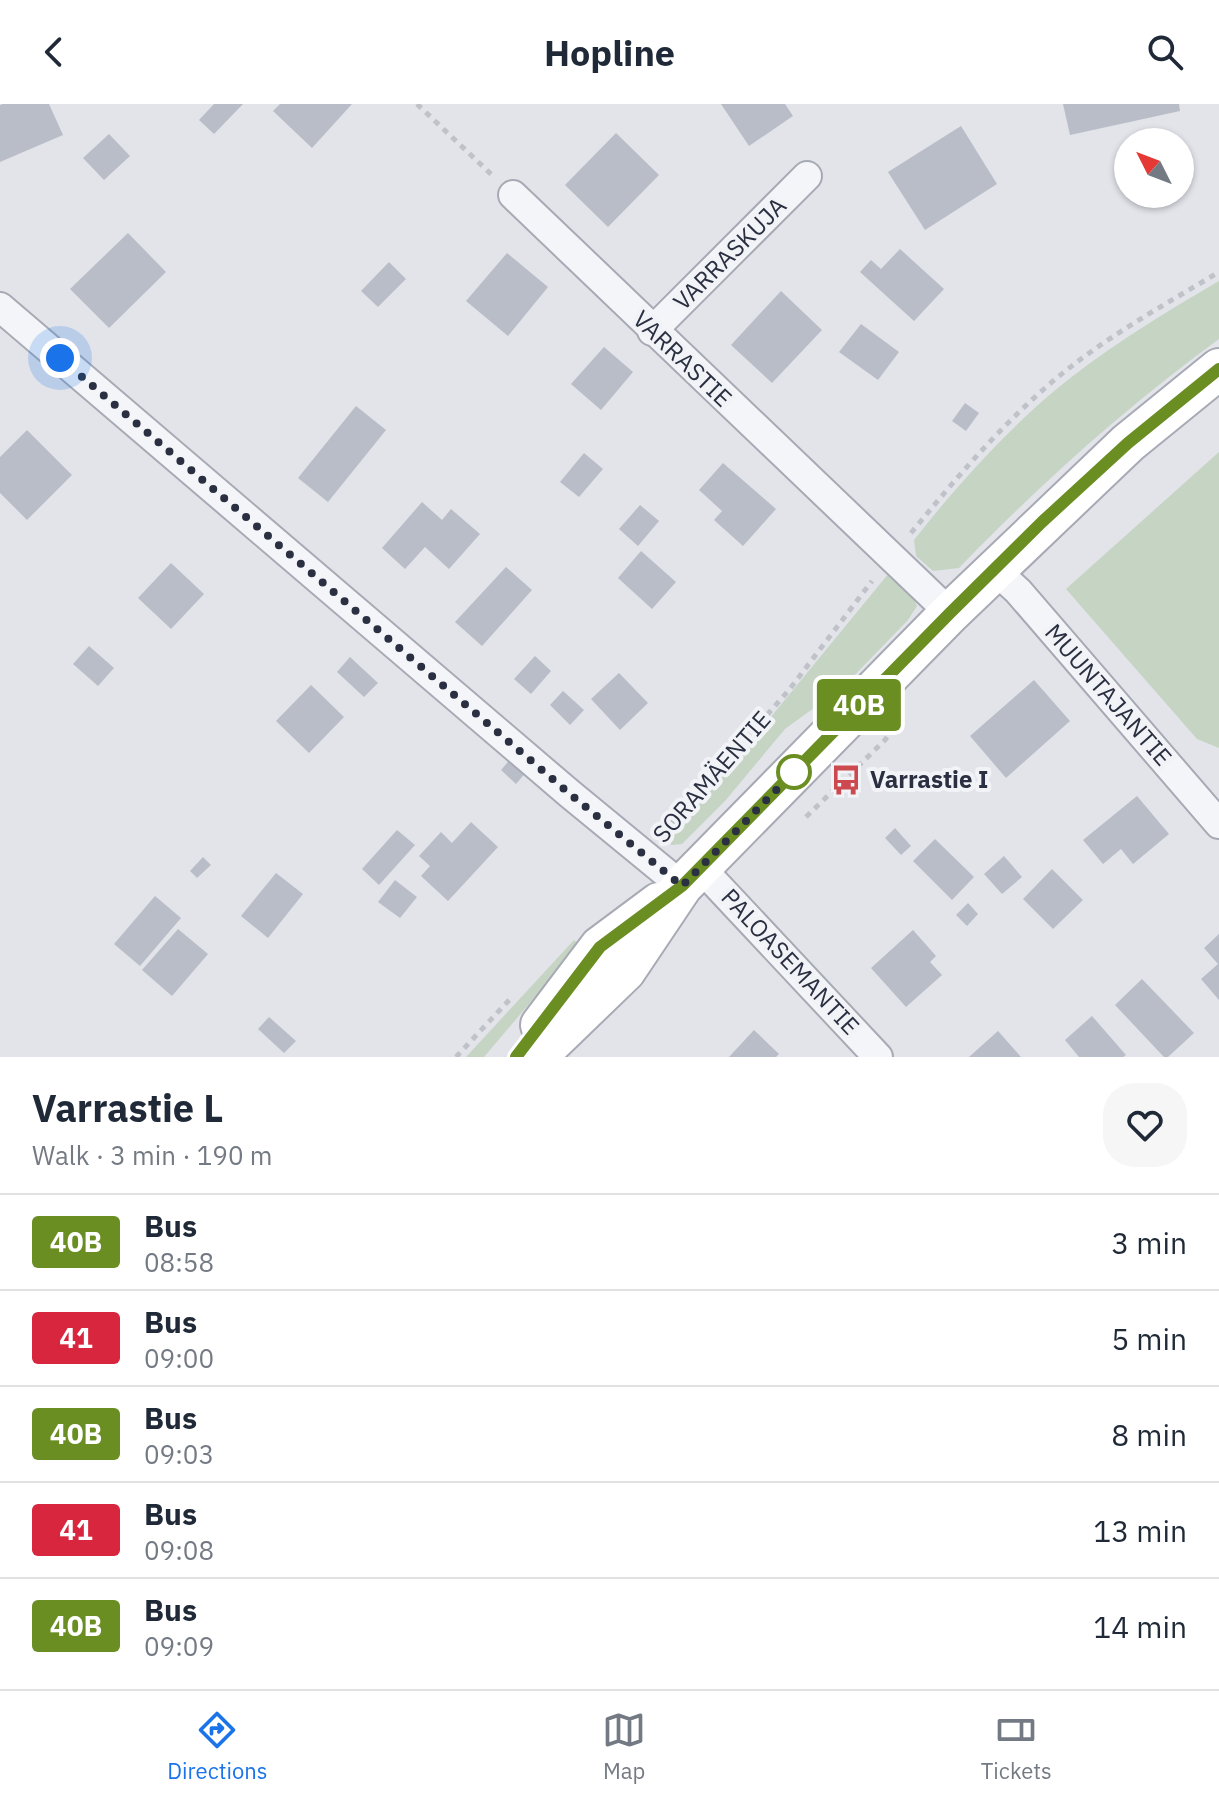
<!DOCTYPE html>
<html lang="en">
<head>
<meta charset="utf-8">
<style>
	:root { --surface:#fff; --page:#f6f6f7; --text:#1f2937; --muted:#747a83; --line:#e0e1e3; --accent:#1a73e8 }
	body { margin:0; font-family:"IBM Plex Sans",sans-serif; background:var(--page); color:var(--text); height:100vh; display:flex; flex-direction:column; font-size:30px; white-space:nowrap }
	* { box-sizing:border-box; margin:0 }
	p { font-size:26px; color:var(--muted) }
	.icon { flex:none; width:44px; height:44px; fill:none; stroke:currentColor; stroke-width:2; stroke-linecap:round; stroke-linejoin:round }
	.map { position:relative; height:953px; overflow:hidden }
	.sheet { display:flex; flex-direction:column; background:var(--surface); flex:1 }
	.sheet>* { flex:none }
	.badge { padding:0 16px; border-radius:6px; font-size:28px; line-height:52px }
	.needle { width:52px; rotate:312deg }
	.buttons { position:absolute; left:1114px; top:24px; display:grid; gap:16px }
	.buttons a { display:grid; place-items:center; width:80px; height:80px; border-radius:50%; background:var(--surface); box-shadow:0 2px 6px #0004; font-size:40px }
	.you { position:absolute; width:40px; height:40px; margin:-20px; border:6px solid #fff; border-radius:50%; background:#1a73e8; box-shadow:0 0 0 12px #1a73e833 }
	.map>.badge { position:absolute; translate:-50% -50%; box-shadow:0 0 0 4px #fff }
	.round { display:grid; place-items:center; flex:none; width:84px; height:84px; border-radius:32px; background:var(--page) }
	.summary { display:flex; align-items:center; justify-content:space-between; height:136px; padding:0 32px }
	h1 { font-size:38px; font-weight:700; line-height:60px }
	ul { padding:0; list-style:none }
	li { display:flex; align-items:center; gap:24px; height:96px; padding:0 32px; border-top:2px solid var(--line) }
	li div { flex:1 }
	li b { display:block; font-size:30px }
	li em { font-style:normal }
	li .badge { min-width:88px; font-weight:700; text-align:center }
	header { display:flex; justify-content:space-between; align-items:center; height:104px; padding:0 32px; background:var(--surface); font-size:36px; font-weight:700 }
	.menu { display:flex; justify-content:space-around; align-items:center; height:112px; border-top:2px solid var(--line); background:var(--surface); font-size:22px; color:var(--muted) }
	.menu a { display:grid; justify-items:center; gap:4px }
	.menu .selected { color:var(--accent) }
	.map>svg:first-child { display:block }
</style>
</head>
<body>
<header><svg class="icon" aria-label="back" viewBox="0 0 24 24"><path d="M15 5l-7 7 7 7"/></svg>Hopline<svg class="icon" aria-label="search" viewBox="0 0 24 24"><circle cx="10" cy="10" r="6"/><path d="M15 15l6 6"/></svg></header>
<div class="map">
<svg width="1219" height="953" viewBox="0 0 1219 953">
	<rect width="100%" height="100%" fill="#e2e4ea"/>
	<g fill="#c5d4c3">
		<path d="M1219,177V235C1126,303 1039,381 959,464L933,467L916,452L914,436C954,385 999,335 1047,293C1100,248 1159,212 1219,177Z"/>
		<path d="M1219,348V644L1197,635L1066,485Z"/>
		<path d="M889,469L910,487L917,502L908,516L844,582L785,625L725,697L682,740L671,741L670,736Z"/>
		<path d="M574,836L579,841L484,953H466Z"/>
	</g>
	<g fill="#b9bdc7">
		<path d="M3,0H49L63,31L0,58V1Z"/>
		<path d="M214,0H243L214,30L199,16Z"/>
		<path d="M280,0H352L312,44L273,7Z"/>
		<path d="M721,0H785L793,12L749,42Z"/>
		<path d="M1063,0H1179L1180,7L1070,31Z"/>
		<path d="M961,22L997,80L925,126L888,68Z"/>
		<path d="M616,29L659,71L608,123L565,81Z"/>
		<path d="M109,30L130,52L104,76L83,54Z"/>
		<path d="M128,129L166,168L109,224L70,185Z"/>
		<path d="M900,145L944,185L914,217L860,168L871,156L881,165Z"/>
		<path d="M507,149L548,183L508,232L466,197Z"/>
		<path d="M389,158L406,175L378,203L361,187Z"/>
		<path d="M781,187L822,226L772,279L731,241Z"/>
		<path d="M861,220L899,248L878,276L839,248Z"/>
		<path d="M604,243L633,268L601,306L571,280Z"/>
		<path d="M965,299L979,309L966,327L952,317Z"/>
		<path d="M356,302L386,326L328,398L298,374Z"/>
		<path d="M27,326L72,371L27,416L0,389V353Z"/>
		<path d="M584,349L603,365L579,393L560,378Z"/>
		<path d="M723,359L776,405L743,442L714,416L722,407L699,386Z"/>
		<path d="M422,398L442,416L451,405L480,430L449,465L425,443L405,465L382,444Z"/>
		<path d="M640,401L659,417L638,442L619,425Z"/>
		<path d="M641,447L676,478L652,505L618,474Z"/>
		<path d="M171,459L204,490L171,525L138,494Z"/>
		<path d="M506,463L532,486L482,542L455,518Z"/>
		<path d="M89,542L114,564L98,582L73,560Z"/>
		<path d="M535,552L551,567L531,590L514,575Z"/>
		<path d="M350,553L378,579L364,593L337,568Z"/>
		<path d="M619,569L648,599L620,626L591,595Z"/>
		<path d="M1034,576L1070,617L1006,674L970,632Z"/>
		<path d="M311,581L344,613L309,649L276,617Z"/>
		<path d="M563,587L584,606L570,621L550,601Z"/>
		<path d="M512,653L527,667L516,680L501,666Z"/>
		<path d="M1137,692L1169,730L1133,760L1121,745L1103,760L1083,736Z"/>
		<path d="M471,718L498,743L448,797L421,772L430,762L419,752L441,728L452,739Z"/>
		<path d="M895,724L911,742L901,751L885,734Z"/>
		<path d="M397,726L415,741L379,781L362,765Z"/>
		<path d="M935,735L974,773L952,796L913,757Z"/>
		<path d="M1004,752L1022,773L1002,790L984,770Z"/>
		<path d="M203,753L211,761L197,774L190,767Z"/>
		<path d="M1052,765L1083,796L1053,825L1023,795Z"/>
		<path d="M276,769L303,790L268,834L241,812Z"/>
		<path d="M395,776L417,793L400,814L378,798Z"/>
		<path d="M155,792L181,814L140,862L114,840Z"/>
		<path d="M968,799L978,810L967,822L956,811Z"/>
		<path d="M178,825L208,850L172,892L142,866Z"/>
		<path d="M913,826L936,852L930,858L942,871L906,903L871,864Z"/>
		<path d="M1219,830V896L1201,875L1218,860L1204,844Z"/>
		<path d="M1142,875L1194,929L1168,953H1164L1115,901Z"/>
		<path d="M1092,912L1126,951L1123,953H1079L1065,936Z"/>
		<path d="M269,913L296,937L284,949L258,925Z"/>
		<path d="M754,926L779,950L776,953H729Z"/>
		<path d="M998,927L1021,953H969Z"/>
	</g>
	<g fill="none" stroke-linecap="round" stroke-linejoin="round">
		<g stroke="#a7aab4" stroke-width="32">
			<g id="street">
				<path d="M513,91L950,509"/>
				<path d="M0,203L570,690L682,782"/>
				<path d="M652,227L807,72"/>
				<path d="M994,465L1018,487L1219,720"/>
				<path d="M700,763L878,953"/>
			</g>
		</g>
		<g stroke="#a7aab4" stroke-width="44">
			<g id="secondary">
				<path d="M541,921L600,843L659,799"/>
				<path d="M536,953L625,867L682,782L950,509L1128,339L1219,265"/>
			</g>
		</g>
		<g stroke="#bfc2c8" stroke-width="5" stroke-dasharray="6 6" stroke-linecap="butt">
			<path d="M417,0L492,71"/>
			<path d="M911,429C953,378 995,328 1045,284C1097,238 1159,204 1219,168"/>
			<path d="M806,713L885,636L894,623"/>
			<path d="M664,728L789,586L872,477"/>
			<path d="M456,953L511,894"/>
		</g>
		<use href="#street" stroke="#f4f5f8" stroke-width="28"/>
		<use href="#secondary" stroke="#fff" stroke-width="40"/>
	</g>
	<g fill="none" stroke-linecap="round" stroke-linejoin="round">
		<g stroke="#fff" stroke-width="18">
			<path id="line" d="M516,953L600,843L682,782L950,509L1042,418L1128,339L1219,265"/>
		</g>
		<use href="#line" stroke="#6b8e23" stroke-width="12"/>
		<path stroke="#2a3041" stroke-width="8" stroke-dasharray="0 14.4" d="M60,254L570,690L682,782L794,668"/>
	</g>
	<defs>
		<g id="bus-bare" transform="scale(2.4)"><path d="M-5-6H5V4H4V6H2V4H-2V6H-4V4H-5ZM-3.5-4V0h7V-4ZM-3.5 1.2v1.5H-2V1.2ZM2 1.2v1.5H3.5V1.2Z" fill="#cc4a4f" stroke="#f1f3f7" stroke-width="2.5" paint-order="stroke"/></g>
	</defs>
	<g fill-rule="evenodd">
		<use href="#bus-bare" x="846" y="676"/>
	</g>
	<circle fill="#fff" stroke="#6b8e23" stroke-width="4" cx="794" cy="668" r="16"/>
	<g text-anchor="middle" stroke-width="8" stroke-linejoin="round" paint-order="stroke">
		<g font-size="24" fill="#2a3041" stroke="#f1f3f7">
			<text transform="translate(730 150) rotate(-45)" y="8">VARRASKUJA</text>
			<text transform="translate(682 255) rotate(44)" y="8">VARRASTIE</text>
			<text transform="translate(1108 591) rotate(49)" y="8">MUUNTAJANTIE</text>
			<text transform="translate(712 673) rotate(-49)" y="8">SORAMÄENTIE</text>
			<text transform="translate(790 858) rotate(47)" y="8">PALOASEMANTIE</text>
		</g>
		<g font-size="24" font-weight="bold" fill="#2a3041" stroke="#f1f3f7" text-anchor="start">
			<text x="870" y="684">Varrastie I</text>
		</g>
	</g>
</svg>
<div class="buttons">
<a><svg class="needle" viewBox="-14 -14 28 28"><path d="M0-13l5 13h-10z" fill="#e53935"/><path d="M0 13l5-13h-10z" fill="#747a83"/></svg></a>
</div>
<div class="you" style="left:60px;top:254px"></div>
<b class="badge" style="left:859px;top:601px;background:#6b8e23;color:#fff">40B</b>
</div>
<section class="sheet">
<div class="summary"><div><h1>Varrastie L</h1><p>Walk · 3 min · 190 m</p></div><a class="round"><svg class="icon" aria-label="heart" viewBox="0 0 24 24"><path d="M12 20l-8-8c-3-5 5-10 8-4 3-6 11-1 8 4z"/></svg></a></div>
<ul>
<li><span class="badge" style="background:#6b8e23;color:#fff">40B</span><div><b>Bus</b><p>08:58</p></div><em>3 min</em></li>
<li><span class="badge" style="background:#d7263d;color:#fff">41</span><div><b>Bus</b><p>09:00</p></div><em>5 min</em></li>
<li><span class="badge" style="background:#6b8e23;color:#fff">40B</span><div><b>Bus</b><p>09:03</p></div><em>8 min</em></li>
<li><span class="badge" style="background:#d7263d;color:#fff">41</span><div><b>Bus</b><p>09:08</p></div><em>13 min</em></li>
<li><span class="badge" style="background:#6b8e23;color:#fff">40B</span><div><b>Bus</b><p>09:09</p></div><em>14 min</em></li>
</ul>
</section>
<nav class="menu">
<a class="selected"><svg class="icon" aria-label="directions" viewBox="0 0 24 24"><path d="M12 3l9 9-9 9-9-9zM9 14v-3h6M13 9l2 2-2 2"/></svg>Directions</a>
<a><svg class="icon" aria-label="map" viewBox="0 0 24 24"><path d="M3 6l6-2 6 2 6-2v14l-6 2-6-2-6 2zM9 4v14M15 6v14"/></svg>Map</a>
<a><svg class="icon" aria-label="tickets" viewBox="0 0 24 24"><path d="M3 7h18v10H3zM15 7v10"/></svg>Tickets</a>
</nav>
</body>
</html>
